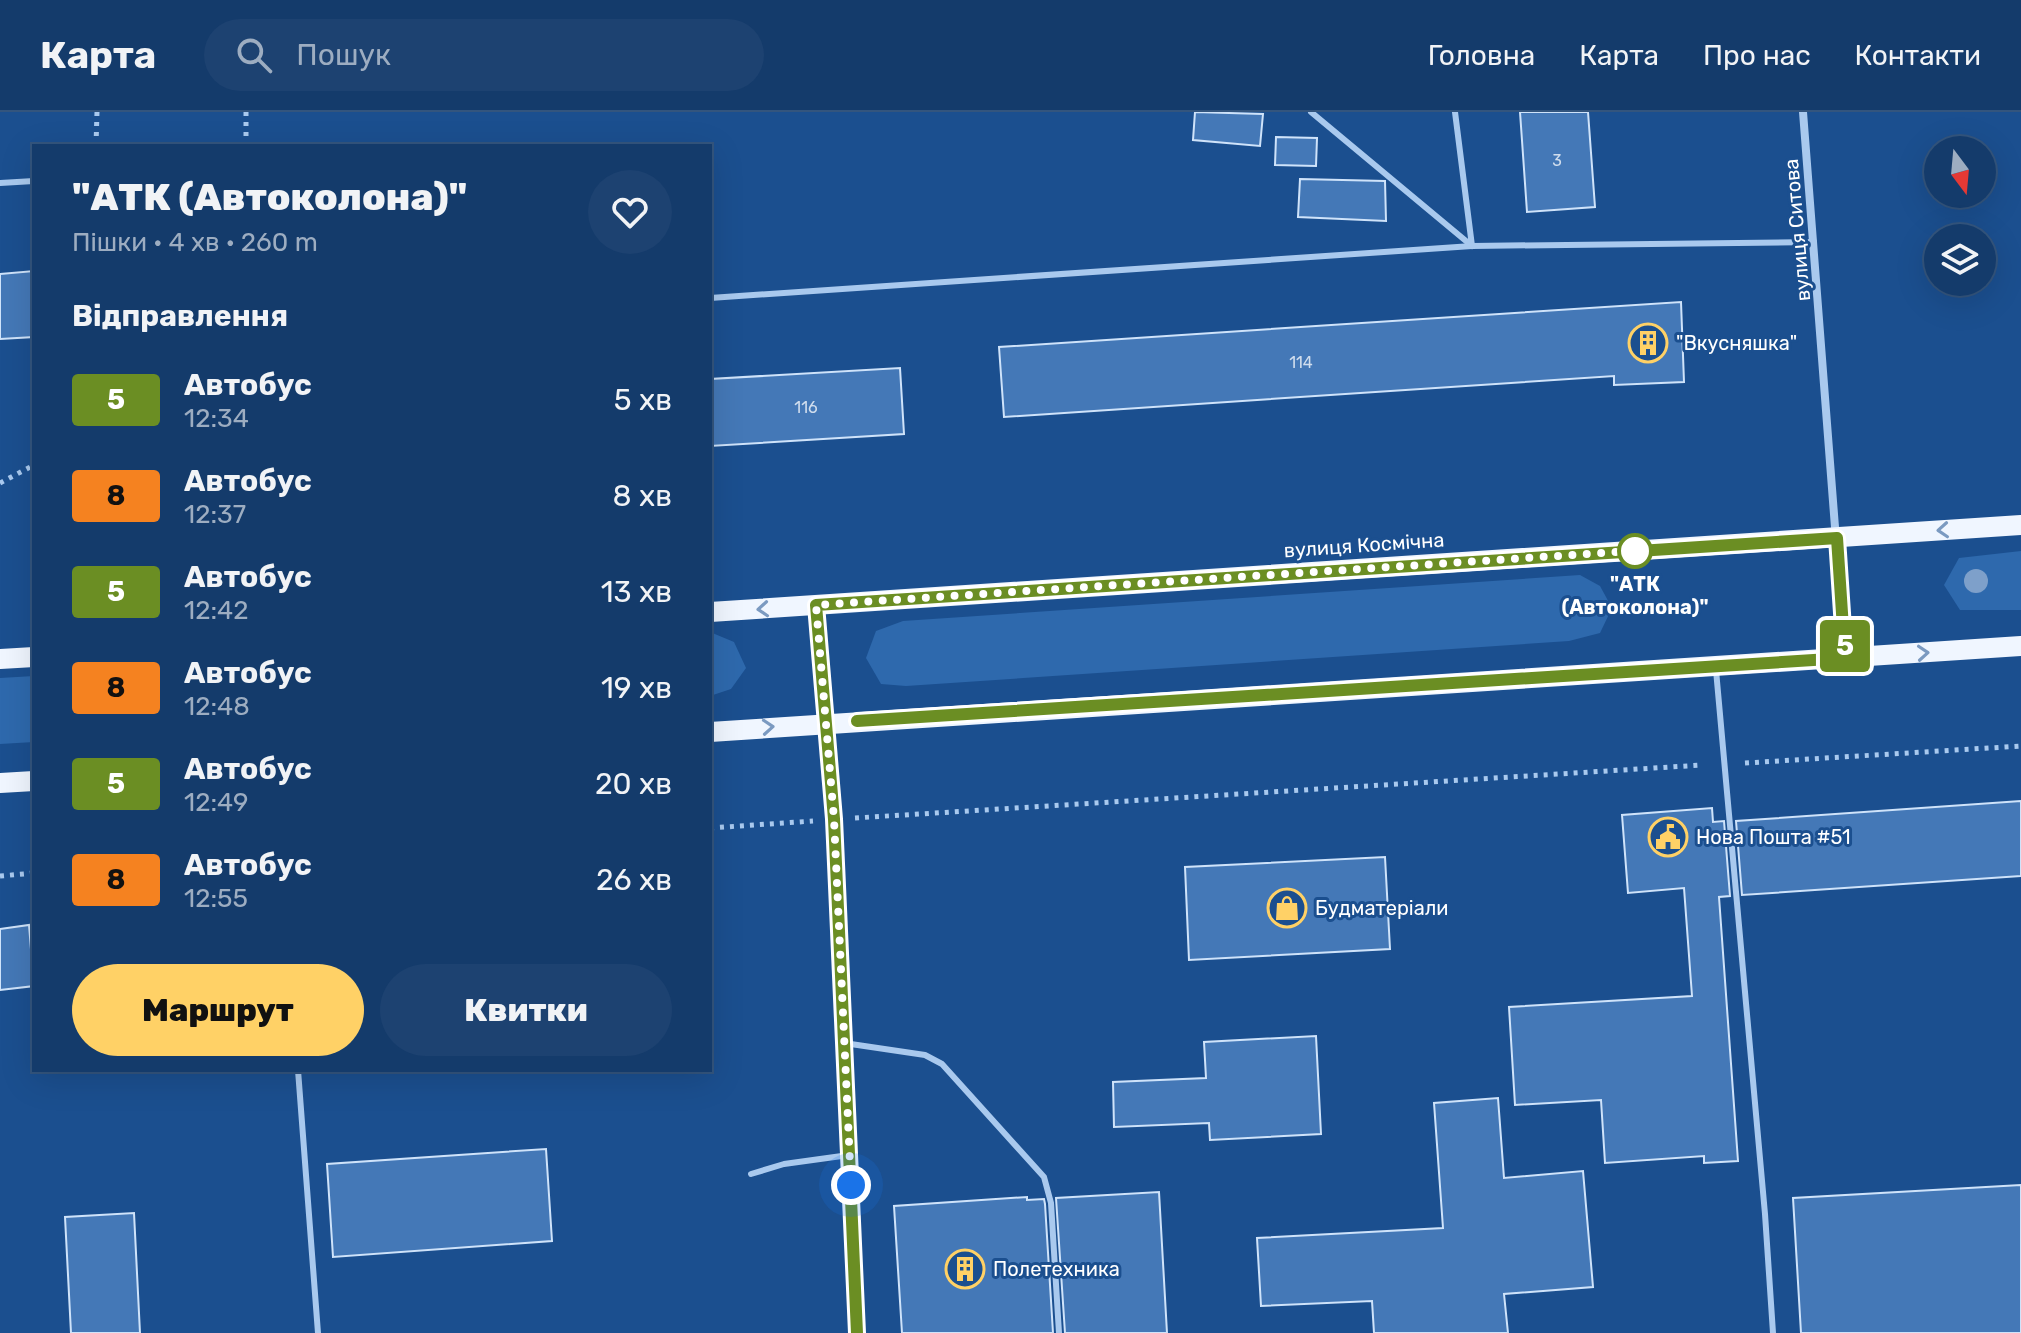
<!DOCTYPE html>
<html lang="uk">
<head>
<meta charset="utf-8">
<style>
	:root { --surface:#143b6b; --page:#1d4271; --text:#f1f3f6; --muted:#9dadc1; --line:#33557e; --accent:#ffd166 }
	body { margin:0; font-family:Rubik,sans-serif; background:var(--page); color:var(--text); height:100vh; display:flex; flex-direction:column; font-size:30px; white-space:nowrap }
	* { box-sizing:border-box; margin:0 }
	p { font-size:26px; color:var(--muted) }
	.icon { flex:none; width:44px; height:44px; fill:none; stroke:currentColor; stroke-width:2; stroke-linecap:round; stroke-linejoin:round }
	.map { position:relative; flex:1; overflow:hidden }
	.drawer { position:absolute; left:32px; top:32px; width:680px; height:928px; display:flex; flex-direction:column; background:var(--surface); border-radius:0px; box-shadow:0 8px 32px #0002,0 0 0 2px var(--line) }
	.drawer>* { flex:none }
	.badge { padding:0 16px; border-radius:6px; font-size:28px; line-height:52px }
	.needle { width:52px; rotate:164deg }
	.tools { position:absolute; left:1924px; top:24px; display:grid; gap:16px }
	.tools a { display:grid; place-items:center; width:72px; height:72px; border-radius:50%; background:var(--surface); box-shadow:0 8px 32px #0002,0 0 0 2px var(--line); font-size:40px }
	.you { position:absolute; width:40px; height:40px; margin:-20px; border:6px solid #fff; border-radius:50%; background:#1a73e8; box-shadow:0 0 0 12px #1a73e833 }
	.map>.badge { position:absolute; translate:-50% -50%; box-shadow:0 0 0 4px #fff }
	h2 { padding:0 40px; font-size:30px; line-height:72px }
	.round { display:grid; place-items:center; flex:none; width:84px; height:84px; border-radius:42px; background:var(--page) }
	.overview { display:flex; align-items:center; justify-content:space-between; height:136px; padding:0 40px }
	h1 { font-size:38px; font-weight:800; line-height:60px }
	.primary-button { display:flex; gap:16px; margin-top:auto; padding:16px 40px }
	.primary-button a { flex:1; height:92px; border-radius:48px; background:var(--accent); color:#111; font-size:32px; font-weight:800; line-height:92px; text-align:center }
	.primary-button a+a { background:var(--page); color:var(--text) }
	ul { padding:0; list-style:none }
	li { display:flex; align-items:center; gap:24px; height:96px; padding:0 40px }
	li div { flex:1 }
	li b { display:block; font-size:30px }
	li em { font-style:normal }
	li .badge { min-width:88px; font-weight:700; text-align:center }
	header { display:flex; align-items:center; gap:48px; box-sizing:border-box; height:112px; padding:0 40px; background:var(--surface); border-bottom:2px solid var(--line) }
	header strong { font-size:38px }
	nav { display:flex; gap:44px; margin-inline-start:auto; font-size:28px }
	.search { width:560px; height:72px; background:var(--page); display:flex; align-items:center; gap:20px; box-sizing:border-box; padding:0 28px; border-radius:44px; color:var(--muted); font-size:30px }
	.map>svg:first-child { display:block }
</style>
</head>
<body>
<header>
<strong>Карта</strong>
<div class="search"><svg class="icon" aria-label="search" viewBox="0 0 24 24"><circle cx="10" cy="10" r="6"/><path d="M15 15l6 6"/></svg>Пошук</div>
<nav><a>Головна</a><a>Карта</a><a>Про нас</a><a>Контакти</a></nav>
</header>
<div class="map">
<svg width="2021" height="1221" viewBox="0 0 2021 1221">
	<rect width="100%" height="100%" fill="#1b4f8f"/>
	<g fill="#2e69ad">
		<path d="M2021,439V498H1960L1944,473L1959,446Z"/>
		<path d="M1580,463L1600,474L1612,496L1600,521L1569,529L906,574L881,572L866,546L876,519L903,509Z"/>
		<path d="M710,520L734,530L746,556L731,577L710,584Z"/>
		<path d="M34,564V630L0,632V566Z"/>
	</g>
	<g fill="#4478b7" stroke="#cfe3fa" stroke-width="2">
		<path d="M1195,0L1263,2L1260,34L1193,28Z"/>
		<path d="M1520,0H1588L1595,95L1527,100Z"/>
		<path d="M1276,25L1317,26L1316,54L1275,53Z"/>
		<path d="M1300,67L1385,69L1386,109L1298,105Z"/>
		<path d="M34,159V225L0,227V162Z"/>
		<path d="M1681,190L1684,270L1614,273V264L1004,305L999,235Z"/>
		<path d="M900,256L904,322L710,334V267Z"/>
		<path d="M2021,689V764L1742,783L1736,709Z"/>
		<path d="M1712,696L1713,710L1724,709L1730,784L1719,785L1738,1049L1704,1051V1044L1605,1051L1601,988L1515,993L1509,895L1692,884L1684,776L1628,781L1622,703Z"/>
		<path d="M1385,745L1390,837L1189,848L1185,755Z"/>
		<path d="M29,813L34,874L0,878V817Z"/>
		<path d="M1316,924L1321,1022L1210,1028L1209,1011L1114,1015L1113,970L1206,966L1204,930Z"/>
		<path d="M1498,986L1504,1066L1583,1059L1593,1175L1504,1182L1508,1221H1374L1372,1189L1261,1194L1257,1126L1443,1116L1434,991Z"/>
		<path d="M546,1037L552,1129L333,1145L327,1052Z"/>
		<path d="M2021,1073V1221H1801L1793,1086Z"/>
		<path d="M1159,1080L1167,1221H1065L1056,1086Z"/>
		<path d="M1027,1085V1088L1044,1087L1045,1092L1053,1221H902L894,1094Z"/>
		<path d="M134,1101L140,1221H71L65,1105Z"/>
	</g>
	<g fill="none" stroke-linecap="round" stroke-linejoin="round">
		<g stroke="#a9c9ee" stroke-width="5" stroke-dasharray="4 6" stroke-linecap="butt">
			<path d="M246,0V34"/>
			<path d="M96,34L97,0"/>
			<path d="M0,371L34,353"/>
			<path d="M1745,651L2021,634"/>
			<path d="M855,706L1703,653"/>
			<path d="M710,716L813,709"/>
			<path d="M0,764L34,761"/>
		</g>
		<g stroke="#a9c9ee" stroke-width="6">
			<path d="M1311,0L1472,134L1455,0"/>
			<path d="M0,71L34,69"/>
			<path d="M710,186L1472,134L1814,130"/>
			<path d="M1716,558L1765,1102L1773,1221"/>
			<path d="M844,931L925,943L942,952L1044,1065L1051,1091L1059,1221"/>
			<path d="M298,958L318,1221"/>
			<path d="M751,1062L784,1052L849,1043"/>
		</g>
		<g stroke="#a9c9ee" stroke-width="8">
			<path d="M1803,0L1845,545"/>
			<path d="M816,494L834,707L857,1221"/>
		</g>
		<g stroke="#f0f6ff" stroke-width="20">
			<path d="M710,500L2021,413"/>
			<path d="M0,547L34,545"/>
			<path d="M710,620L2021,534"/>
			<path d="M0,671L34,669"/>
		</g>
	</g>
	<circle fill="#7ea0ca" cx="1976" cy="469" r="12"/>
	<defs><path id="oneway-chevron" d="M-2-3.5L2.5 0L-2 3.5" fill="none" stroke-width="1.6" stroke-linecap="round" stroke-linejoin="round" transform="scale(2)"/></defs>
	<g stroke="#7b9ac1">
		<use href="#oneway-chevron" transform="translate(1943 418) rotate(176)"/>
		<use href="#oneway-chevron" transform="translate(763 497) rotate(176)"/>
		<use href="#oneway-chevron" transform="translate(1923 541) rotate(-4)"/>
		<use href="#oneway-chevron" transform="translate(768 615) rotate(-4)"/>
	</g>
	<g fill="none" stroke-linecap="round" stroke-linejoin="round">
		<g stroke="#fff" stroke-width="18">
			<path id="line" d="M857,1221L834,707L816,493L1837,426L1845,546L857,609"/>
		</g>
		<use href="#line" stroke="#6b8e23" stroke-width="12"/>
		<path stroke="#fff" stroke-width="8" stroke-dasharray="0 14.4" d="M851,1073L834,707L816,493L1647,438L1635,439"/>
	</g>
	<defs>
		<g id="building-ring" transform="scale(2)"><circle r="9.5" fill="#1b4f8f" stroke="#ffd166" stroke-width="1.5"/><path d="M-4-6H4V6H1V3H-1V6H-4ZM-2.5-4.3h1.7v1.8h-1.7ZM.8-4.3h1.7v1.8H.8ZM-2.5-1h1.7V.8h-1.7ZM.8-1h1.7V.8H.8Z" fill="#ffd166"/></g>
		<g id="civic-ring" transform="scale(2)"><circle r="9.5" fill="#1b4f8f" stroke="#ffd166" stroke-width="1.5"/><path d="M-.6-6.5H3V-4.5H.6V-3L4-1V1h2V6H-6V1h2V-1L-.6-3ZM-1.2 2.5V6h2.4V2.5Z" fill="#ffd166"/></g>
		<g id="shop-ring" transform="scale(2)"><circle r="9.5" fill="#1b4f8f" stroke="#ffd166" stroke-width="1.5"/><path d="M-5-2.5h2.3a2.7 3.5 0 0 1 5.4 0H5L5.5 6h-11ZM-1.5-2.5h3a1.5 2.3 0 0 0-3 0Z" fill="#ffd166"/></g>
	</defs>
	<g fill-rule="evenodd">
		<use href="#building-ring" x="1648" y="231"/>
		<use href="#civic-ring" x="1668" y="725"/>
		<use href="#shop-ring" x="1287" y="796"/>
		<use href="#building-ring" x="965" y="1157"/>
	</g>
	<circle fill="#fff" stroke="#6b8e23" stroke-width="4" cx="1635" cy="439" r="16"/>
	<g text-anchor="middle" stroke-width="6" stroke-linejoin="round" paint-order="stroke">
		<g font-size="16" fill="#d0dded">
			<text x="1557" y="54">3</text>
			<text x="1301" y="256">114</text>
			<text x="806" y="301">116</text>
		</g>
		<g font-size="20" fill="#fff" stroke="#1b4f8f">
			<text transform="translate(1797 118) rotate(-95)" y="7">вулиця Ситова</text>
			<text transform="translate(1364 433) rotate(-4)" y="7">вулиця Космічна</text>
		</g>
		<g font-size="20" fill="#fff" stroke="#1b4f8f" text-anchor="start">
			<text x="1676" y="238">"Вкусняшка"</text>
			<text x="1696" y="732">Нова Пошта #51</text>
			<text x="1315" y="803">Будматеріали</text>
			<text x="993" y="1164">Полетехника</text>
		</g>
		<g font-size="20" font-weight="bold" fill="#fff" stroke="#1b4f8f">
			<text x="1635" y="479">"АТК<tspan x="1635" dy="23">(Автоколона)"</tspan></text>
		</g>
	</g>
</svg>
<div class="tools">
<a><svg class="needle" viewBox="-14 -14 28 28"><path d="M0-13l5 13h-10z" fill="#e53935"/><path d="M0 13l5-13h-10z" fill="#9dadc1"/></svg></a>
<a><svg class="icon" aria-label="layers" viewBox="0 0 24 24"><path d="M12 4l9 5-9 5-9-5zM3 14l9 5 9-5"/></svg></a>
</div>
<div class="you" style="left:851px;top:1073px"></div>
<b class="badge" style="left:1845px;top:534px;background:#6b8e23;color:#fff">5</b>
<section class="drawer">
<div class="overview"><div><h1>&quot;АТК (Автоколона)&quot;</h1><p>Пішки · 4 хв · 260 m</p></div><a class="round"><svg class="icon" aria-label="heart" viewBox="0 0 24 24"><path d="M12 20l-8-8c-3-5 5-10 8-4 3-6 11-1 8 4z"/></svg></a></div>
<h2>Відправлення</h2>
<ul>
<li><span class="badge" style="background:#6b8e23;color:#fff">5</span><div><b>Автобус</b><p>12:34</p></div><em>5 хв</em></li>
<li><span class="badge" style="background:#f58220;color:#111">8</span><div><b>Автобус</b><p>12:37</p></div><em>8 хв</em></li>
<li><span class="badge" style="background:#6b8e23;color:#fff">5</span><div><b>Автобус</b><p>12:42</p></div><em>13 хв</em></li>
<li><span class="badge" style="background:#f58220;color:#111">8</span><div><b>Автобус</b><p>12:48</p></div><em>19 хв</em></li>
<li><span class="badge" style="background:#6b8e23;color:#fff">5</span><div><b>Автобус</b><p>12:49</p></div><em>20 хв</em></li>
<li><span class="badge" style="background:#f58220;color:#111">8</span><div><b>Автобус</b><p>12:55</p></div><em>26 хв</em></li>
</ul>
<div class="primary-button"><a>Маршрут</a><a>Квитки</a></div>
</section>
</div>
</body>
</html>
